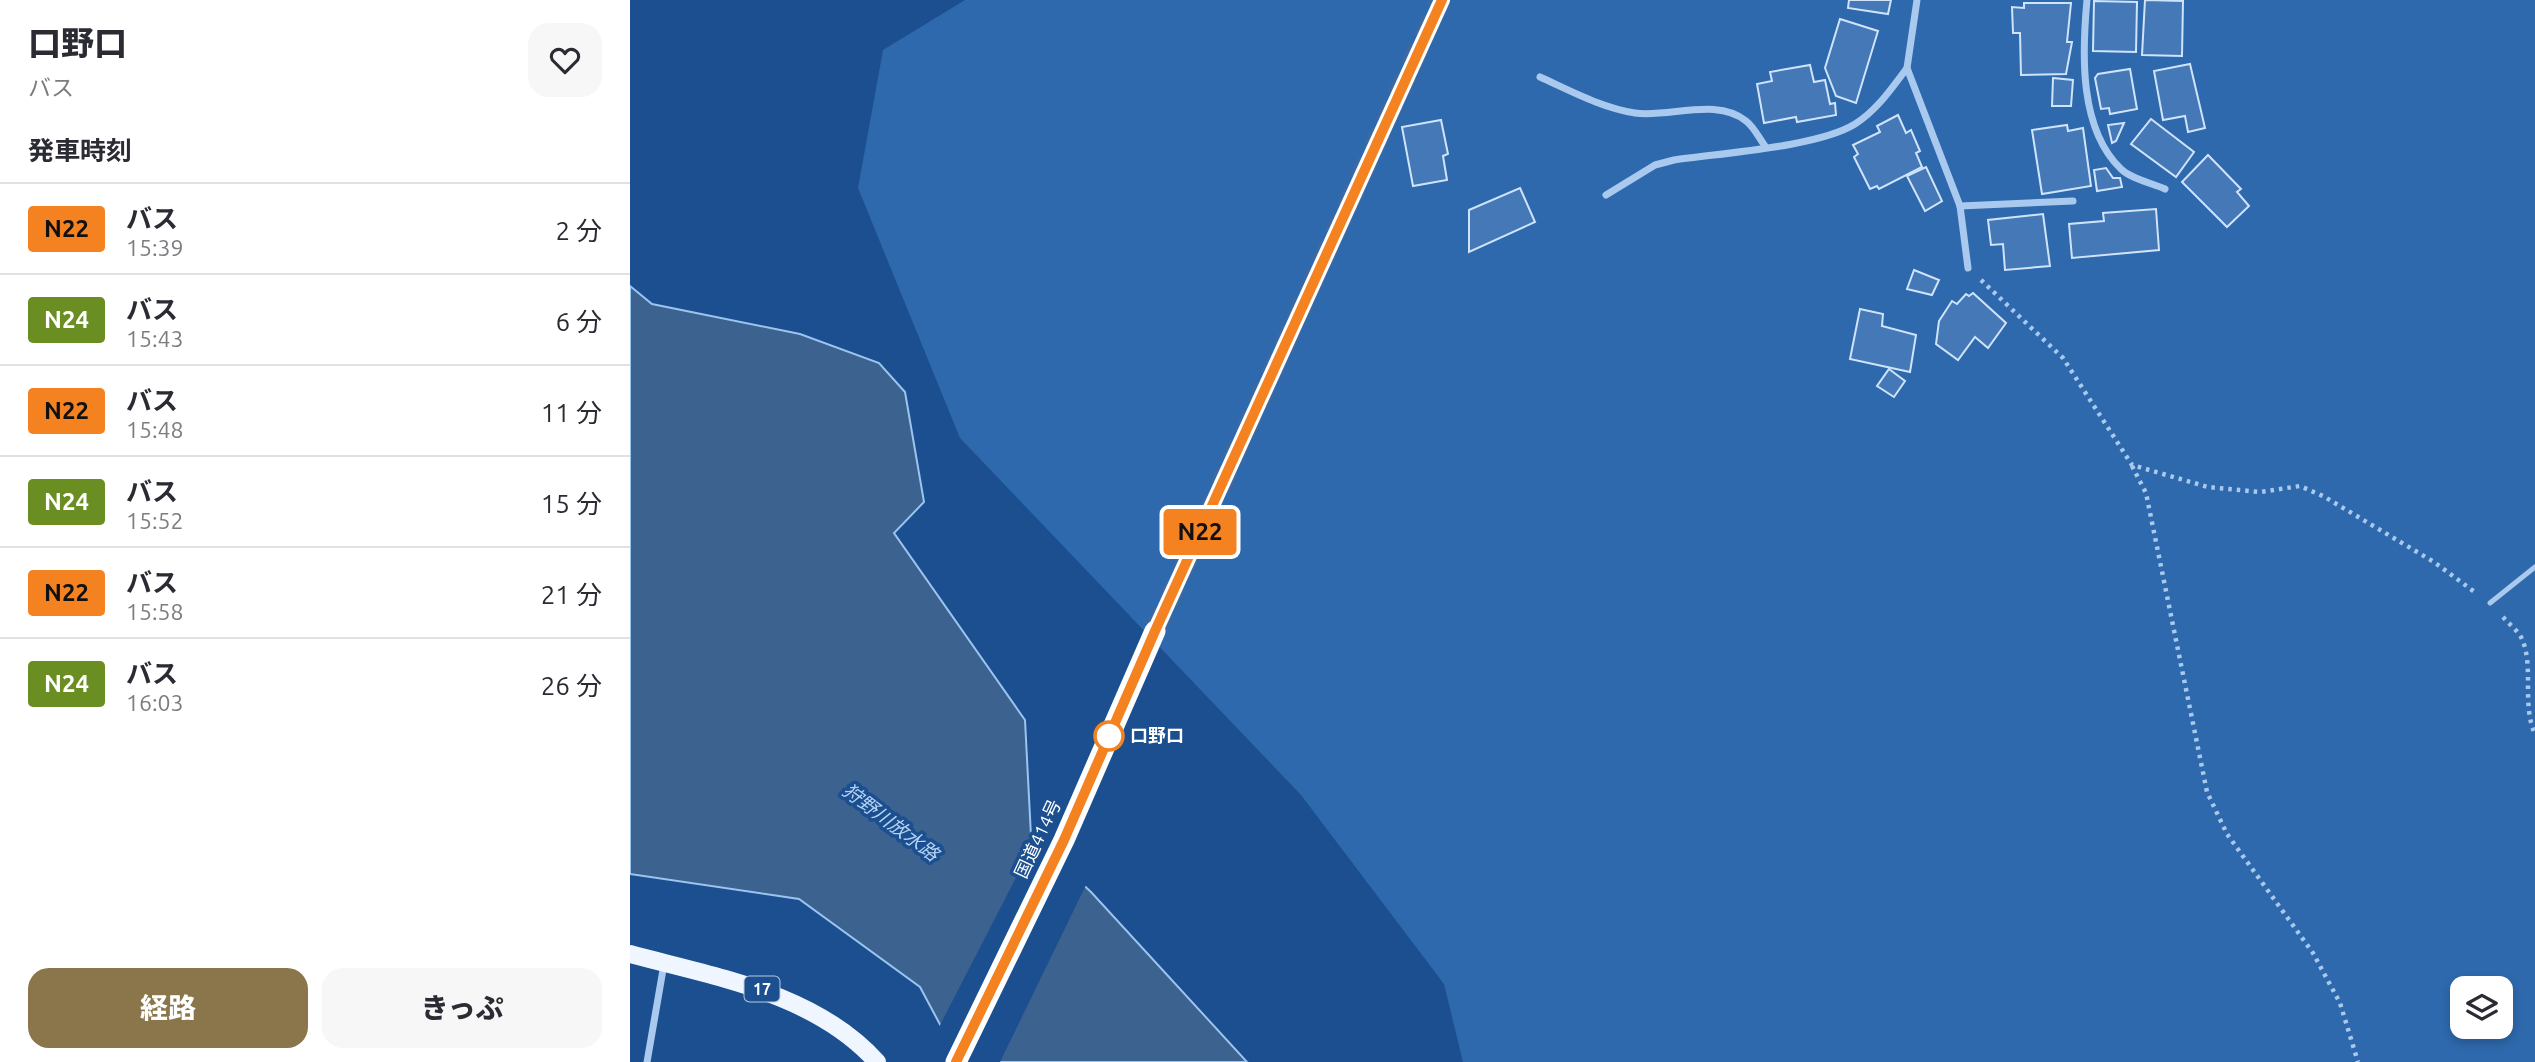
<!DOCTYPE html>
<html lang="ja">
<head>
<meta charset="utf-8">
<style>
	:root { --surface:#fff; --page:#f7f7f7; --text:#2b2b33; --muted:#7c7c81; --line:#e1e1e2; --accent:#8a764a }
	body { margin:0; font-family:Ubuntu,"Noto Sans JP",sans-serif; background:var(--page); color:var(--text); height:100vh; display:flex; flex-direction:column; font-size:26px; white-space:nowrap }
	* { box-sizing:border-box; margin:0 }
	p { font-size:23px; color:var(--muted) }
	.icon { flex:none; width:38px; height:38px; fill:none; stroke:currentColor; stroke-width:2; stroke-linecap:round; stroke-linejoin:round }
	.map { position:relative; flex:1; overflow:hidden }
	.details { display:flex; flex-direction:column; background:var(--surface); width:630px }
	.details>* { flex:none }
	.badge { padding:0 14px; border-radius:5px; font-size:24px; line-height:46px }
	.buttons { position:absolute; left:1820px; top:976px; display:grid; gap:14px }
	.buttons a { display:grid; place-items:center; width:63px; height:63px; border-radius:14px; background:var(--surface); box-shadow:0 4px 10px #0003; font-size:35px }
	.map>.badge { position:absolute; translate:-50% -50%; box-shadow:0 0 0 4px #fff }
	h2 { padding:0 28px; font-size:26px; line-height:63px }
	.round { display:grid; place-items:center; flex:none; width:74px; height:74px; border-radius:21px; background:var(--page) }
	.summary { display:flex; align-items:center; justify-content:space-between; height:119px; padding:0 28px }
	h1 { font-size:33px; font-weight:800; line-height:52px }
	.cta { display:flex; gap:14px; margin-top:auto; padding:14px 28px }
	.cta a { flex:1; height:80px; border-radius:21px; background:var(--accent); color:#fff; font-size:28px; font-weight:800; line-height:80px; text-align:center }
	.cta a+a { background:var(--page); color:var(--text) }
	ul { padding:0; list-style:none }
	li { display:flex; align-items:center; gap:21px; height:91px; padding:0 28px; border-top:2px solid var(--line) }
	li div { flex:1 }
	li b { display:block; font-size:26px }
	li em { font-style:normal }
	li .badge { min-width:77px; font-weight:700; text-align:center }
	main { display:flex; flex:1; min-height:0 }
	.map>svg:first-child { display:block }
</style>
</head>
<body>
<main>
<section class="details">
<div class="summary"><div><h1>口野口</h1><p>バス</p></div><a class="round"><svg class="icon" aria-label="heart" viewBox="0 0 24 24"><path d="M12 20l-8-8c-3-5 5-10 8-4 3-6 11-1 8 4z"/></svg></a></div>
<h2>発車時刻</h2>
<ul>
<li><span class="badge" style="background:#f58220;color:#111">N22</span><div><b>バス</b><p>15:39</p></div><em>2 分</em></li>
<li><span class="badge" style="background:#6b8e23;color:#fff">N24</span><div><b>バス</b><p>15:43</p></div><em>6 分</em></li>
<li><span class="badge" style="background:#f58220;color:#111">N22</span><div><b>バス</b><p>15:48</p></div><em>11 分</em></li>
<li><span class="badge" style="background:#6b8e23;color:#fff">N24</span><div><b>バス</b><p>15:52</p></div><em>15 分</em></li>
<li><span class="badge" style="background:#f58220;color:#111">N22</span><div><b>バス</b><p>15:58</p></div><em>21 分</em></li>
<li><span class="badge" style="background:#6b8e23;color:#fff">N24</span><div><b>バス</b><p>16:03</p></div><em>26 分</em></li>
</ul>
<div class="cta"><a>経路</a><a>きっぷ</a></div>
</section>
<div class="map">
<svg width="1905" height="1062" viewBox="0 0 1905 1062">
	<rect width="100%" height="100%" fill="#1b4f8f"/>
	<path fill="#2e69ad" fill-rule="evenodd" d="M335,0H1905V1062H833L814,984L671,795L330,438L228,188L253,50ZM1832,989H1871V1027H1832Z"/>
	<path fill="#3c6290" stroke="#9cc4f0" stroke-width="2" d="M0,286L22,304L170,334L249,363L275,392L294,502L264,533L395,720L401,836L461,892L617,1062H330L290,987L169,899L0,874Z"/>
	<path fill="#1b4f8f" d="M407,837L457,883L370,1062H326L308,1029Z"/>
	<g fill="#4478b7" stroke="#cfe3fa" stroke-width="2">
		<path d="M1219,0H1261L1258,14L1218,8Z"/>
		<path d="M1515,0L1553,1L1552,56L1512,55Z"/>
		<path d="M1464,1L1507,2L1506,52L1463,51Z"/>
		<path d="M1394,3H1441L1437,42H1442L1436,74L1391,75L1390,33H1383L1382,7L1394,8Z"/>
		<path d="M1210,19L1248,31L1226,103L1206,96L1195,68Z"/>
		<path d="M1560,64L1575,128L1558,132L1555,116L1533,120L1524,71Z"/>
		<path d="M1180,65L1184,82L1195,80L1200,104L1205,103L1206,115L1167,122L1166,117L1134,123L1127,84L1142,81L1140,72Z"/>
		<path d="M1500,69L1507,109L1480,114L1479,108L1471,109L1465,78L1468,74Z"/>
		<path d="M1423,78L1443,80L1441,106H1422Z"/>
		<path d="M1268,115L1276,133L1281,130L1290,151L1286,153L1292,167L1249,189L1247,186L1240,189L1224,157L1228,154L1223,145L1250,132L1247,126Z"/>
		<path d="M1521,119L1564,152L1546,177L1501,144Z"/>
		<path d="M811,120L818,154L813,156L817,180L783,186L772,127Z"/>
		<path d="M1494,123L1486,141L1482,143L1478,125Z"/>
		<path d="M1437,125L1438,131L1453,128L1461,186L1412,194L1402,130Z"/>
		<path d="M1578,155L1611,189L1607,192L1619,206L1597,227L1552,182Z"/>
		<path d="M1296,167L1312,201L1295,211L1277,176Z"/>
		<path d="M1476,168L1483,178H1490L1492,187L1467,191L1464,170Z"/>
		<path d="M890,188L905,222L839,252V210Z"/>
		<path d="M1526,209L1529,250L1442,258L1439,224L1474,221L1473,213Z"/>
		<path d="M1413,214L1420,266L1375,270L1373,244L1361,245L1358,220Z"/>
		<path d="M1284,270L1309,280L1302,295L1277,289Z"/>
		<path d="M1343,293L1376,323L1358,348L1345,337L1328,360L1306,344L1309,321L1322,301L1327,304L1336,294L1339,296Z"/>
		<path d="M1230,309L1253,314L1252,326L1286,335L1280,372L1220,359Z"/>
		<path d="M1259,369L1275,381L1264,397L1247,386Z"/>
	</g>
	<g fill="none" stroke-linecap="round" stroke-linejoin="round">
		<path stroke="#3d69a0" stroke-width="21" stroke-dasharray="21 10" stroke-linecap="butt" d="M525,631L811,0"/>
		<g stroke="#a9c9ee" stroke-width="4.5" stroke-dasharray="3.5 5" stroke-linecap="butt">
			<path d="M1351,280L1433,358L1502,465L1578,487L1630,492L1670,486L1693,496L1804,562L1846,593"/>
			<path d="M1502,466L1516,493L1577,792L1597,834L1683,953L1710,1003L1728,1062"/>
			<path d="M1873,617C1879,624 1887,630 1891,637C1905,665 1891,703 1905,734"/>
		</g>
		<path stroke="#a9c9ee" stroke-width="5" d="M1860,603L1905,567"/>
		<g stroke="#a9c9ee" stroke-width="7">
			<path d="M1287,0L1277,68L1330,206L1338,268"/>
			<path d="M1457,0C1452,53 1449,129 1491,169C1501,179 1522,183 1535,189"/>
			<path d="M910,77C941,91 972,108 1005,113C1039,118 1087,97 1116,121C1124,127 1129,138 1135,146"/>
			<path d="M976,195L1025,165L1044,160C1091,153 1188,147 1225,124C1247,110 1262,88 1277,68"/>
			<path d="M1330,206L1443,201"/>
			<path d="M17,1062L34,964"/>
		</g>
		<path stroke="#f0f6ff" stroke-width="18" d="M0,954C85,977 185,993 247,1062"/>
		<path stroke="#fff" stroke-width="21" d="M326,1062L434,840L525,631"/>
	</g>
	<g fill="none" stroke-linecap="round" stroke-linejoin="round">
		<g stroke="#fff" stroke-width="16">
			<path id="line" d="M326,1062L434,840L525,631L812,0"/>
		</g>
		<use href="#line" stroke="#f58220" stroke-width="10"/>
	</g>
	<circle fill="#fff" stroke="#f58220" stroke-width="3.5" cx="479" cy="736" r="14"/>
	<g text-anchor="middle" stroke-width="7" stroke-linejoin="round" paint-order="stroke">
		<rect fill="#1b4f8f" stroke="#bbcadd" stroke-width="2" x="114.5" y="976.5" width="35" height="25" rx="5"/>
		<g font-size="16" font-weight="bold" fill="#fff">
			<text x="132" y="995">17</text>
		</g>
		<g font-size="18" font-weight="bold" fill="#fff" stroke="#1b4f8f" text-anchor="start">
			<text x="500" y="742">口野口</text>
		</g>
		<g font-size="18" fill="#fff" stroke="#1b4f8f">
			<text transform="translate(408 839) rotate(-65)" y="6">国道414号</text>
		</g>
		<g font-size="19" font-style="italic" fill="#b5d3f5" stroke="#1b4f8f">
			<text transform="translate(261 822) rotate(37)" y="7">狩野川放水路</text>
		</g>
	</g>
</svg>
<div class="buttons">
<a><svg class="icon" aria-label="layers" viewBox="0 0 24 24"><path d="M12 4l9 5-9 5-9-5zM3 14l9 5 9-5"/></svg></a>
</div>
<b class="badge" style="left:570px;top:532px;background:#f58220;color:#111">N22</b>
</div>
</main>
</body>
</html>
